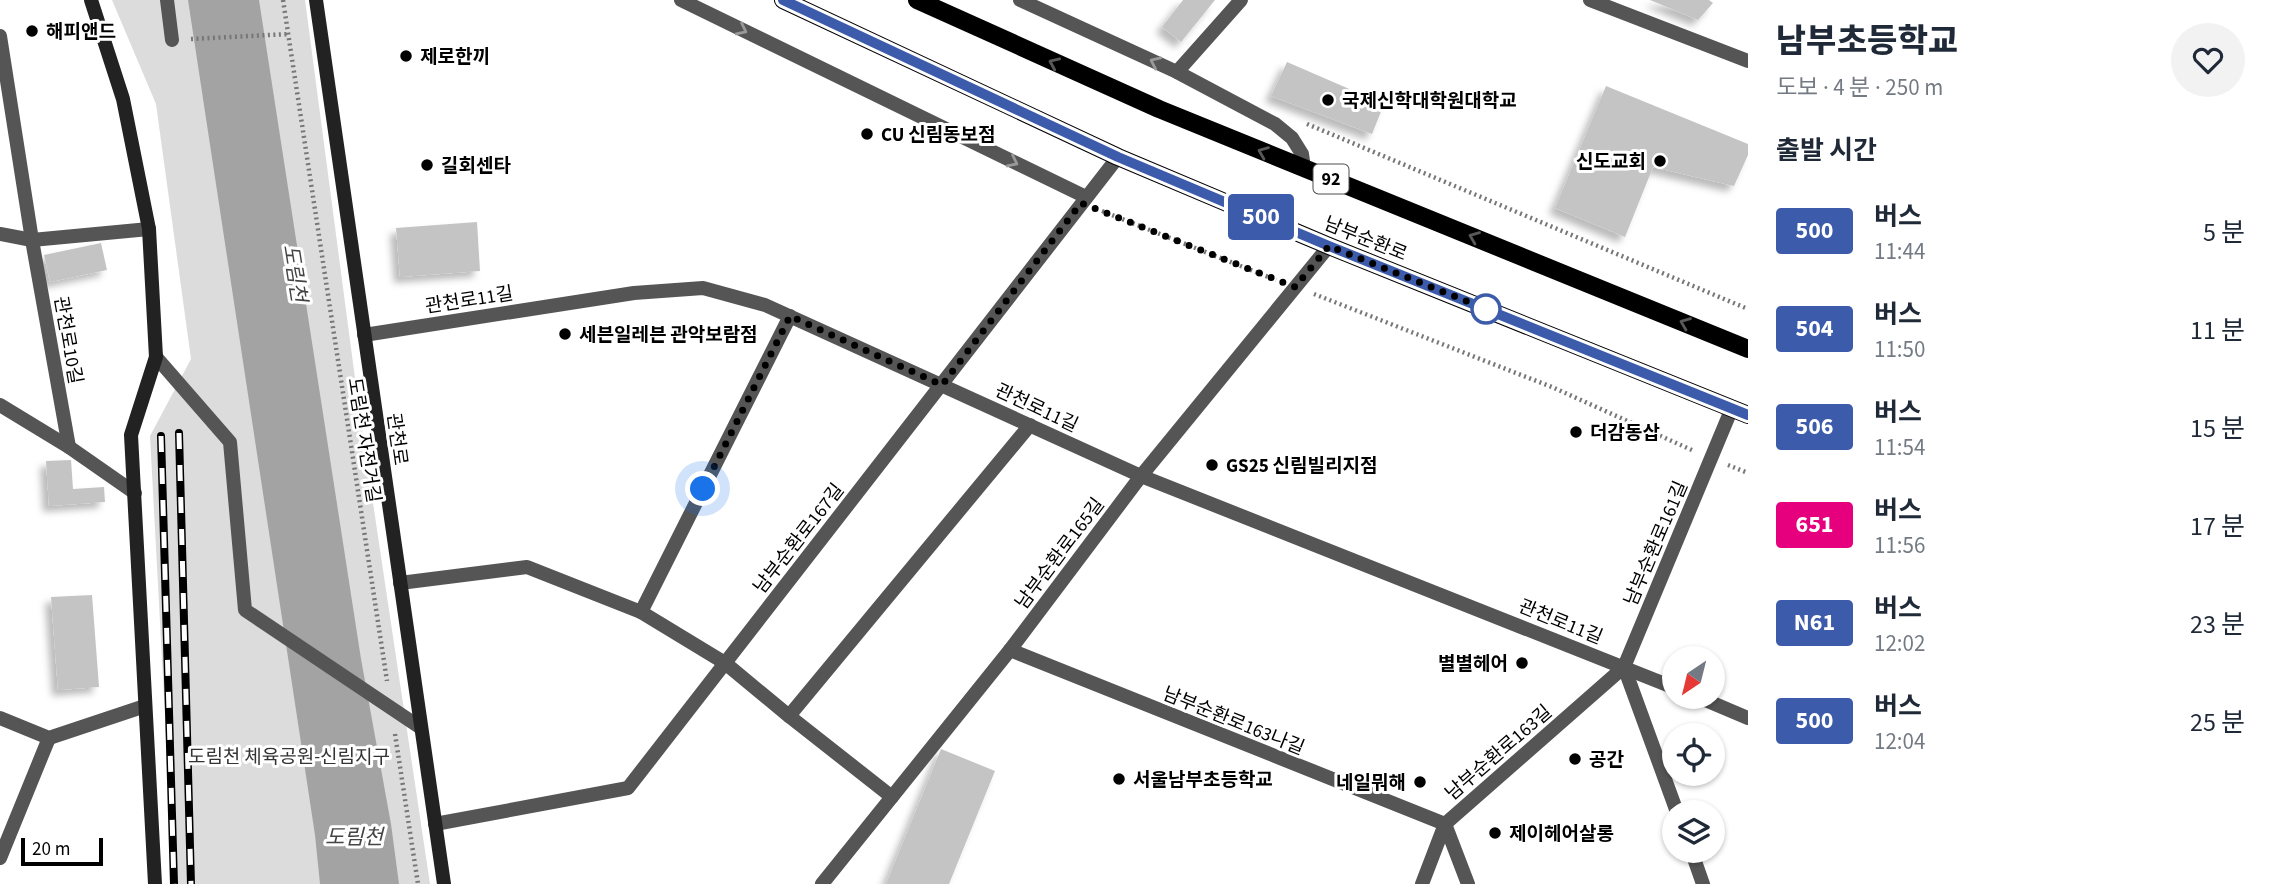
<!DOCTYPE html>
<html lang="ko">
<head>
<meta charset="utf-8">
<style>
	:root { --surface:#fff; --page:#f2f2f3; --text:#1f2937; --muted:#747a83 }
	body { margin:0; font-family:"Source Sans 3","Noto Sans KR",sans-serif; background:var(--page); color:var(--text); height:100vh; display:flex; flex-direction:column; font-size:26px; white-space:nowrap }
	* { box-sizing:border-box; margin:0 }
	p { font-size:23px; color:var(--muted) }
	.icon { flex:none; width:38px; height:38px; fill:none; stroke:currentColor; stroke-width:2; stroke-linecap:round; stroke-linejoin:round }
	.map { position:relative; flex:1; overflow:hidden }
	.drawer { display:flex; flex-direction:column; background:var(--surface); width:525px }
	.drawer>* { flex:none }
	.badge { padding:0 14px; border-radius:5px; font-size:24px; line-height:46px }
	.needle { width:46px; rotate:215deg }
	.fabs { position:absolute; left:1662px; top:646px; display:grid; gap:14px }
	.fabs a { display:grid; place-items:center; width:63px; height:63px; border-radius:50%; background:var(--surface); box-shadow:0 2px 5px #0004; font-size:35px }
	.scale { position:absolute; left:21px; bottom:18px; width:82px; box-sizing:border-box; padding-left:7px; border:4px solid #000; border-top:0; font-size:19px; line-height:24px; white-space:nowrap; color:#000; -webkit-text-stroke:5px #fff; paint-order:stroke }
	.you { position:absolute; width:35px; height:35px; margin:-18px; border:5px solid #fff; border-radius:50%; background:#1a73e8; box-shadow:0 0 0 10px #1a73e833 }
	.map>.badge { position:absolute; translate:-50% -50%; box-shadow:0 0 0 4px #fff }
	h2 { padding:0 28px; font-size:26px; line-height:63px }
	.round { display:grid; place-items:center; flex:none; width:74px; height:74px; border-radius:37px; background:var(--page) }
	.head { display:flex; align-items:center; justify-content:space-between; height:119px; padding:0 28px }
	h1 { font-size:33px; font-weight:800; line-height:52px }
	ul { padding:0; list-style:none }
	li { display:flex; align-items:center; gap:21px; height:98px; padding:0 28px }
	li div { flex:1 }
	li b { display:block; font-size:26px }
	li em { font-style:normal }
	li .badge { min-width:77px; font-weight:700; text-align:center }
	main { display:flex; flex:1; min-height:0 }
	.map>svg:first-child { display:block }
</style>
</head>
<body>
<main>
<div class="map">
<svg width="1748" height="884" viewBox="0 0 1748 884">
	<defs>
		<filter id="shadow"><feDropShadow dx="-6" dy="6" stdDeviation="3.5" flood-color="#0004"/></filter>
	</defs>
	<rect width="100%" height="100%" fill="#fff"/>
	<path fill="#dcdcdc" d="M112,0H305L360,416L430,884H174L150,436L191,359L156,104Z"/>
	<path fill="#a3a3a3" d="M188,0H259L361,659L391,824L399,884H320L315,835Z"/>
	<g fill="#c4c4c4" filter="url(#shadow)">
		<path d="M1183,0H1215L1181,42L1162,27Z"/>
		<path d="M1650,0H1709L1713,3L1698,20Z"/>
		<path d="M1287,62L1384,104L1372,134L1271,96Z"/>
		<path d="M1606,86L1748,144V155L1734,186L1653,167L1625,237L1555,208Z"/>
		<path d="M477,222L480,271L400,277L396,228Z"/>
		<path d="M101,243L107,270L50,282L44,255Z"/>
		<path d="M71,460L73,489L104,487L105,502L49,506L46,461Z"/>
		<path d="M92,595L99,687L58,690L51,597Z"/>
		<path d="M941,749L995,771L949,884H886Z"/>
	</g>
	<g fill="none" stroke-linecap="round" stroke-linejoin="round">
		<g stroke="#777" stroke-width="4.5" stroke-dasharray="2 3.5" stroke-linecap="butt">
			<path d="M283,0L387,681"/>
			<path d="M191,39L289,34"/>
			<path d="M1307,124L1748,309"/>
			<path d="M1102,211L1276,280"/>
			<path d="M1314,294L1552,387L1694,451"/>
			<path d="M1728,465L1748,473"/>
			<path d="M395,734L418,884"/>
		</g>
		<g stroke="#555" stroke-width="14">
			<path d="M681,0L1086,197"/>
			<path d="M1020,0L1177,72L1275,124L1292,138L1302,154L1304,168"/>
			<path d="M0,405L69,447L135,493"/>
			<path d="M400,583L527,567L641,612L725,663L789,716"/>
			<path d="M641,612L790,316"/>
			<path d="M892,797L789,716L1030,425"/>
		</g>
		<g stroke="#555" stroke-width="14">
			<path d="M167,0L172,40"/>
			<path d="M1590,0L1748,61"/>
			<path d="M0,36L32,240L69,447"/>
			<path d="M1177,72L1241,0"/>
			<path d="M0,234L32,240L149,229"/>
			<path d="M364,335L634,293L703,288L765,305L1141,476L1675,688"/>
			<path d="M156,357L230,442L245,610L421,728"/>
			<path d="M1010,650L1445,824L1468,884"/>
			<path d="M1696,696L1748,718"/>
			<path d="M0,718L49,738L145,706"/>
			<path d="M1677,812L1624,667L1732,408"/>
			<path d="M435,824L628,788L1118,157"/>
			<path d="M1691,850L1703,884"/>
			<path d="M0,858L49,738"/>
			<path d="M822,884L1010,650L1141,476L1329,246"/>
			<path d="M1422,884L1445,824L1624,667"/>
		</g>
		<g stroke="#222" stroke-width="14">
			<path d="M91,0L123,99L149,229L156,357L131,435L155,884"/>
			<path d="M316,0L444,884"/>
		</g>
		<g stroke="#000" stroke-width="18">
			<path d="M783,0L1118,157L1329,246L1748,415"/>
			<path d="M917,0L1159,109L1748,349"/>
		</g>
		<g stroke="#000" stroke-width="8">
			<g id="rail">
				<path d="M179,433L191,884"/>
				<path d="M161,436L174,884"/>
			</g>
		</g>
		<use href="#rail" stroke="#fff" stroke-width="5" stroke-dasharray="16" stroke-linecap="butt"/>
	</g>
	<defs><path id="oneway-chevron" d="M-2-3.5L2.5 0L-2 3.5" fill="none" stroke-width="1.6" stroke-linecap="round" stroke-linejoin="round" transform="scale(1.75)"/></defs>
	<g stroke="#999">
		<use href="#oneway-chevron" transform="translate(742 30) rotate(26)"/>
		<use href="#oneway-chevron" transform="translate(1155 62) rotate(-155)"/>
		<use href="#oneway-chevron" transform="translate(1013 162) rotate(26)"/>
	</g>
	<g stroke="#595959">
		<use href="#oneway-chevron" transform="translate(1054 63) rotate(-156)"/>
		<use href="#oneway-chevron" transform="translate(1263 152) rotate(-158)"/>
		<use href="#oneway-chevron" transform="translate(1474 237) rotate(-158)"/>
		<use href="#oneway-chevron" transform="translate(1685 323) rotate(-158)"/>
	</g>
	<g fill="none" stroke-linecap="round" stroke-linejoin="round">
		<g stroke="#fff" stroke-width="16">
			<path id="line" d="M783,0L1118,157L1329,246L1748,415"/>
		</g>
		<use href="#line" stroke="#3d5bab" stroke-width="10"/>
		<path stroke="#000" stroke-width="7" stroke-dasharray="0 12.6" d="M703,489L790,316L942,385L1081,203L1295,287L1329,246L1486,309"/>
	</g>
	<g fill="#000" stroke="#fff" stroke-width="2.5">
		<circle cx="32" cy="31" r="7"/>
		<circle cx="406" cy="56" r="7"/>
		<circle cx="1328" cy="100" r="7"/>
		<circle cx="867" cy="134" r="7"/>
		<circle cx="1660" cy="161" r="7"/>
		<circle cx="427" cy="165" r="7"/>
		<circle cx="565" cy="334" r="7"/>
		<circle cx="1576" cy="432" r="7"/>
		<circle cx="1212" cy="465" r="7"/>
		<circle cx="1522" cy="663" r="7"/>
		<circle cx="1575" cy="759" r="7"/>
		<circle cx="1119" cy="779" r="7"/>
		<circle cx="1420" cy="782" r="7"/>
		<circle cx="1495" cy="833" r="7"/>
	</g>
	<circle fill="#fff" stroke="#3d5bab" stroke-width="3.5" cx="1486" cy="309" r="14"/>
	<g text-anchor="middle" stroke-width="6" stroke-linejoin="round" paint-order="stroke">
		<rect fill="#fff" stroke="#4c4c4c" stroke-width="2" x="1313.5" y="164.5" width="35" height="29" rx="5"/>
		<g font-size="18" font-weight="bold" fill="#000">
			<text x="1331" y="185">92</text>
		</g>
		<g font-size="19" font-weight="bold" fill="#000" stroke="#fff" text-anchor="start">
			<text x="46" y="38">해피앤드</text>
			<text x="420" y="63">제로한끼</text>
			<text x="1342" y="107">국제신학대학원대학교</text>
			<text x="881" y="141">CU 신림동보점</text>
			<text x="1646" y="168" text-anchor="end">신도교회</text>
			<text x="441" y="172">길회센타</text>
			<text x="579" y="341">세븐일레븐 관악보람점</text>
			<text x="1590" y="439">더감동삽</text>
			<text x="1226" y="472">GS25 신림빌리지점</text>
			<text x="1508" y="670" text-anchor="end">별별헤어</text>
			<text x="1589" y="766">공간</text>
			<text x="1133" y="786">서울남부초등학교</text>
			<text x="1406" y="789" text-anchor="end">네일뭐해</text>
			<text x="1509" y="840">제이헤어살롱</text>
		</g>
		<g font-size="19" fill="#000" stroke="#fff">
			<text transform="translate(1366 238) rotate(22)" y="7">남부순환로</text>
			<text transform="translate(469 299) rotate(-9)" y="7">관천로11길</text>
			<text transform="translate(69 340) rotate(80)" y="7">관천로10길</text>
			<text transform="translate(1037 407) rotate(25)" y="7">관천로11길</text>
			<text transform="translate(398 439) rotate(82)" y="7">관천로</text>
			<text transform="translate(365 440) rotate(81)" y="7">도림천 자전거길</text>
			<text transform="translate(798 538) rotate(-52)" y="7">남부순환로167길</text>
			<text transform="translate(1655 543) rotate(-67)" y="7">남부순환로161길</text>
			<text transform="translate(1059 553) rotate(-53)" y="7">남부순환로165길</text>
			<text transform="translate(1561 621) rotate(22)" y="7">관천로11길</text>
			<text transform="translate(1234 720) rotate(22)" y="7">남부순환로163나길</text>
			<text transform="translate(1498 752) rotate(-41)" y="7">남부순환로163길</text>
		</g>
		<g font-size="19" fill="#333" stroke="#fff">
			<text x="289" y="763">도림천 체육공원-신림지구</text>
		</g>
		<g font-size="21" font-style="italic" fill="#444" stroke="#fff">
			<text transform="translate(295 273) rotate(81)" y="7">도림천</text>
			<text x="354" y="844">도림천</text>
		</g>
	</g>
</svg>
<div class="fabs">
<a><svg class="needle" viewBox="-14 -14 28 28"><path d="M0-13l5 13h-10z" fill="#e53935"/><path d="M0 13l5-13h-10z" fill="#747a83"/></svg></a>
<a><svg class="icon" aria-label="locate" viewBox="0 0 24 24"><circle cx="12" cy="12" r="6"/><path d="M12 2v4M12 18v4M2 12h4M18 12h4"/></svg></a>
<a><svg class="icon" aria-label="layers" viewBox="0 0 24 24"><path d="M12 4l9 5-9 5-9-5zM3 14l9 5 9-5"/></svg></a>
</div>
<div class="scale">20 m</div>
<div class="you" style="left:703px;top:489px"></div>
<b class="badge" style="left:1261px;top:217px;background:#3d5bab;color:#fff">500</b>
</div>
<section class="drawer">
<div class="head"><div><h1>남부초등학교</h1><p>도보 · 4 분 · 250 m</p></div><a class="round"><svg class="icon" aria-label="heart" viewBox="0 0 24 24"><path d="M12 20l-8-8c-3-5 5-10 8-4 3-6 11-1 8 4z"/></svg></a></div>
<h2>출발 시간</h2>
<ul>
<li><span class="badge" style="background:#3d5bab;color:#fff">500</span><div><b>버스</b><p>11:44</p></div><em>5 분</em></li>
<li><span class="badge" style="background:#3d5bab;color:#fff">504</span><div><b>버스</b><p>11:50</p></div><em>11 분</em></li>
<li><span class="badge" style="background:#3d5bab;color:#fff">506</span><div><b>버스</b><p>11:54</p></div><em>15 분</em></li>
<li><span class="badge" style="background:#e6007e;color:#fff">651</span><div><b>버스</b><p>11:56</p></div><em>17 분</em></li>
<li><span class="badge" style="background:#3d5bab;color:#fff">N61</span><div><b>버스</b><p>12:02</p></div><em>23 분</em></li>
<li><span class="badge" style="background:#3d5bab;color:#fff">500</span><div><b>버스</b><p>12:04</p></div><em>25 분</em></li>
</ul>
</section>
</main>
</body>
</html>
